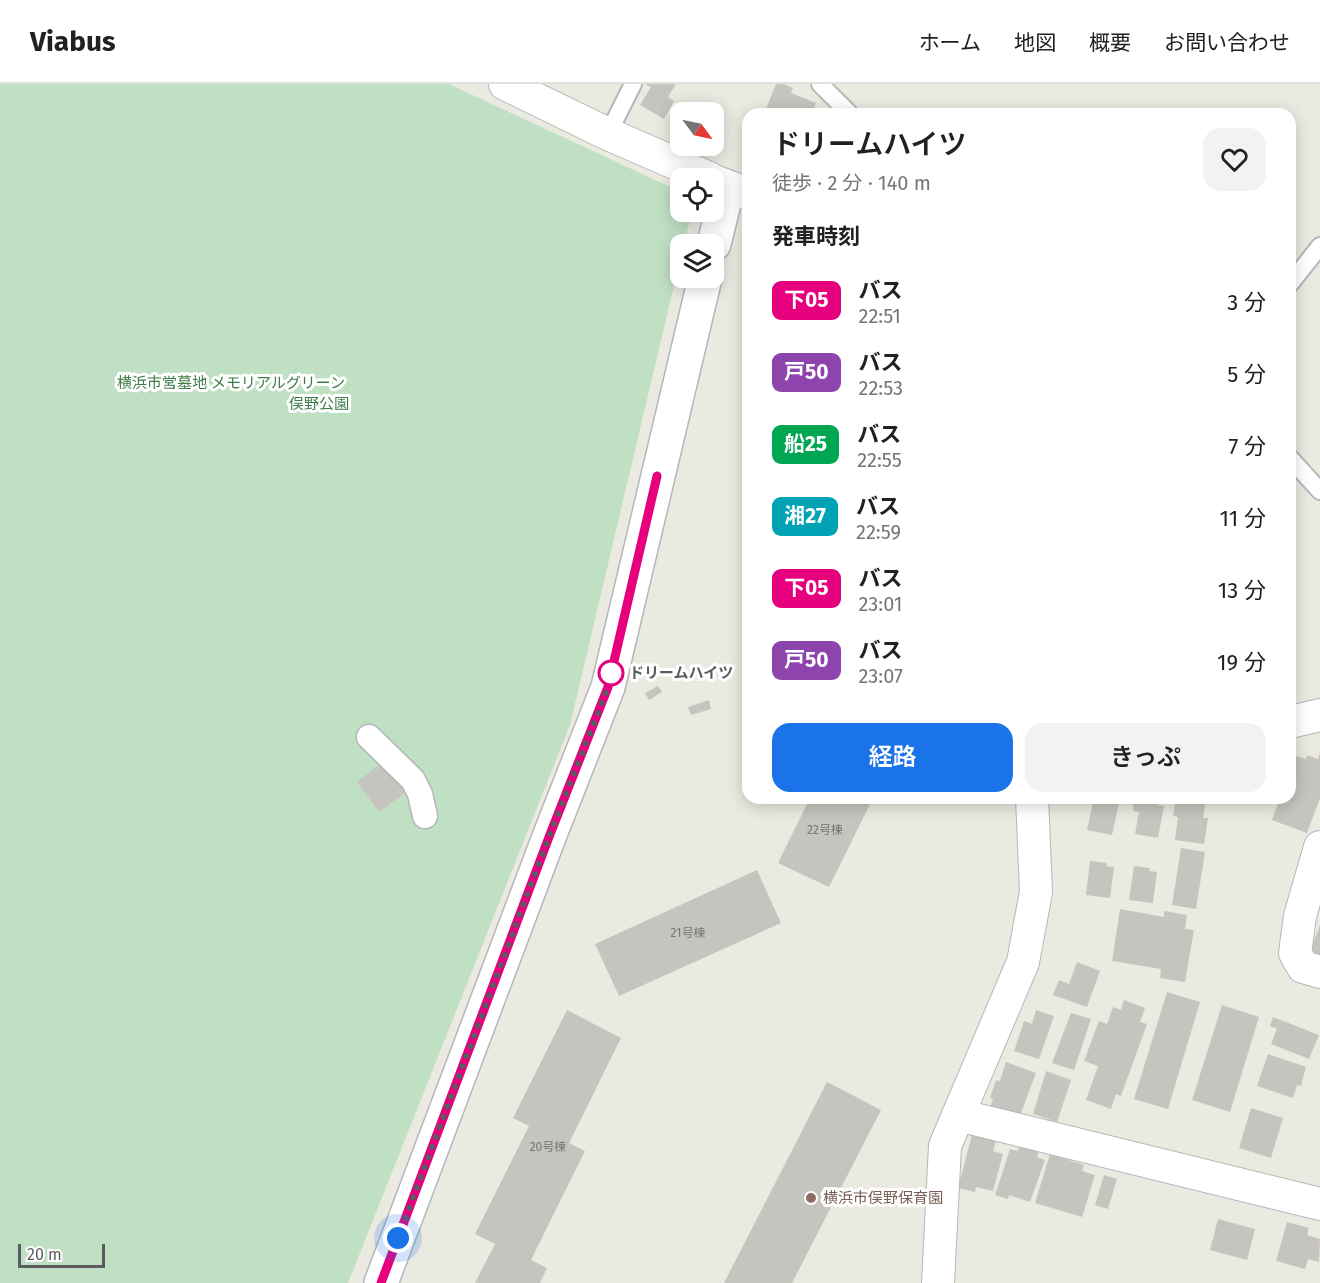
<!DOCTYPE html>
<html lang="ja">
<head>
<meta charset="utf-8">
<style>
	:root { --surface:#fff; --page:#f2f2f2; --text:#202124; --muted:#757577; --line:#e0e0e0; --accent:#1a73e8 }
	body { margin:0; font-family:"Fira Sans","Noto Sans JP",sans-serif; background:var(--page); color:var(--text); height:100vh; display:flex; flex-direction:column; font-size:22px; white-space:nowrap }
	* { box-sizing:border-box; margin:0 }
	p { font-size:20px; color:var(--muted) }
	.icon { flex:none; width:33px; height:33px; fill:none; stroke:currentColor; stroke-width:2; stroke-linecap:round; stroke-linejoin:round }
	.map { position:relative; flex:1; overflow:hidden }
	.side { position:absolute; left:742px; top:24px; width:554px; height:696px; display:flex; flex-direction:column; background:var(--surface); border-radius:18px; box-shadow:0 3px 15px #0003 }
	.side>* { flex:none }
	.badge { padding:0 12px; border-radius:9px; font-size:21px; line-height:39px }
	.needle { width:39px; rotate:123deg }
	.tools { position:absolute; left:670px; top:18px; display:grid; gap:12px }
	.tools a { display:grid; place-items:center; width:54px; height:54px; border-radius:12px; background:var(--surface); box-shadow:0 3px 15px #0003; font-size:30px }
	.scale { position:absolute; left:18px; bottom:15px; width:87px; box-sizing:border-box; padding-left:6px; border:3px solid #5a5c61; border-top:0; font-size:16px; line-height:21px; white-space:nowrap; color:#5a5c61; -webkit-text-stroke:4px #fff; paint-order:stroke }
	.you { position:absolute; width:30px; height:30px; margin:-15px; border:4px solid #fff; border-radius:50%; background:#1a73e8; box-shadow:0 0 0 9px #1a73e833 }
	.map>.badge { position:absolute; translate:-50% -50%; box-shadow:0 0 0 3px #fff }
	h2 { padding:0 30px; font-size:22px; line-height:54px }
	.round { display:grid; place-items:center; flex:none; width:63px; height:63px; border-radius:18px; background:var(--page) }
	.headline { display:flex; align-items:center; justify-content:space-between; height:102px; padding:0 30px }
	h1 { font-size:28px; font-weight:600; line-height:45px }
	.primary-button { display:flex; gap:12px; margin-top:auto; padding:12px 30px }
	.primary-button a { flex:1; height:69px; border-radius:18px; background:var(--accent); color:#fff; font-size:24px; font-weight:600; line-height:69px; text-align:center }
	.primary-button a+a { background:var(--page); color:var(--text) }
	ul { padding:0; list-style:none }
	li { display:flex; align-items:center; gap:18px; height:72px; padding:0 30px }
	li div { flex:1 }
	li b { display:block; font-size:22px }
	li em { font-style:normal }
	li .badge { min-width:66px; font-weight:700; text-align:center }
	header { display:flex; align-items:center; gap:36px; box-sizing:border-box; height:84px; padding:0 30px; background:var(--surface); border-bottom:2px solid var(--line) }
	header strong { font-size:28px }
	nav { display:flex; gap:33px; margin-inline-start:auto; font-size:21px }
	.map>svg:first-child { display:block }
</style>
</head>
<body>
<header>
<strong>Viabus</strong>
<nav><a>ホーム</a><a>地図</a><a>概要</a><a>お問い合わせ</a></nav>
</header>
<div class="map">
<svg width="1320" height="1199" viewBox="0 0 1320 1199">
	<rect width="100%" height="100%" fill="#ebeae1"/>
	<path fill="#c0e0c4" d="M0,0H449L681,108V128H692L684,160H681V172L570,641L348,1199H0Z"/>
	<g fill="#c6c4be">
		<path d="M645,0H676L668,13L674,17L664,35L640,21L651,3Z"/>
		<path d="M776,0H784L793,4L791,9L816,19L812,30H764Z"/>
		<path d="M658,602L662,608L649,616L645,609Z"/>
		<path d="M709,616L711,625L691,631L688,623Z"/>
		<path d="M1320,669V714L1307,749L1272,736L1280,714H1290V675L1293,671L1306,675L1307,671L1318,675Z"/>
		<path d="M383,678L406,708L379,728L357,698Z"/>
		<path d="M810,714H873L829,803L778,779Z"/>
		<path d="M1094,714H1113L1112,718L1119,719L1112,751L1087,746Z"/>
		<path d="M1176,714H1206L1203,734H1208L1204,760L1175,756L1178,733L1173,732Z"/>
		<path d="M1141,715L1158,718L1157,721L1164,722L1158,754L1135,750L1139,728L1133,727L1134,716L1140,717Z"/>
		<path d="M1181,764L1205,768L1196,825L1172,821Z"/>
		<path d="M1090,777L1107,779L1106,782L1114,783L1110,814L1086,811Z"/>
		<path d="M1134,782L1150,784L1149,787L1157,788L1153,819L1129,816Z"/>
		<path d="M757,786L781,839L619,912L595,860Z"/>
		<path d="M1120,825L1164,833V827L1187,831L1185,845L1194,846L1185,898L1160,894L1161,885L1112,877Z"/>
		<path d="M1320,841V874L1309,870Z"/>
		<path d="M1077,878L1100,887L1087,923L1053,911L1059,896L1069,900Z"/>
		<path d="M1167,908L1200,918L1168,1025L1134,1015Z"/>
		<path d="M1124,916L1145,924L1140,938L1147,940L1121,1012L1116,1010L1111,1025L1086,1016L1098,982L1084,977L1099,937L1107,940L1113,923L1121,926Z"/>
		<path d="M1222,921L1259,933L1230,1028L1192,1016Z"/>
		<path d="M567,926L621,954L569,1059L585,1067L531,1176L547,1184L540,1199H475L495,1160L475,1150L529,1042L513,1034Z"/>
		<path d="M1036,926L1054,932L1039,975L1014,967L1024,937L1032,940Z"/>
		<path d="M1071,929L1091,935L1074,986L1052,979Z"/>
		<path d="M1273,933L1319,951L1309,975L1271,960L1277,945L1270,942Z"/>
		<path d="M1268,970L1306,983L1301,1002L1297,1001L1293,1014L1257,1002Z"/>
		<path d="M1006,978L1036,989L1019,1034L990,1023L993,1015L990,1014L996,996L1000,997Z"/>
		<path d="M1046,987L1071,996L1057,1038L1033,1030Z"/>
		<path d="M827,998L881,1026L792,1199H724Z"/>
		<path d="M1251,1024L1283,1034L1271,1074L1239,1064Z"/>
		<path d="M972,1051L996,1057L993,1067L1003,1070L993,1107L976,1103L975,1108L958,1104Z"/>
		<path d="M1019,1061L1039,1067L1037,1073L1045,1076L1030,1118L1009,1111L1008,1115L995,1111L1010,1065L1018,1067Z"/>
		<path d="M1050,1070L1084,1081L1082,1087L1095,1091L1082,1133L1035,1119Z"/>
		<path d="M1104,1091L1117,1095L1108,1125L1095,1121Z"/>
		<path d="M1218,1135L1255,1145L1247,1176L1210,1166Z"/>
		<path d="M1287,1138L1309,1144L1307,1151L1320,1155L1319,1178L1308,1175L1305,1185L1276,1177Z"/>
	</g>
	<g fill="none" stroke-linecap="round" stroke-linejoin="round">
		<g stroke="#b4b6ba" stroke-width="20">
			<g id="service">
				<path d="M820,0L850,30"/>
				<path d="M608,50L633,0"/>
				<path d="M1290,200L1320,162"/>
				<path d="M1290,374L1320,407"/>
			</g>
		</g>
		<g stroke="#b4b6ba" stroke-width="27">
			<path id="pedestrian" d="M369,653L413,696L420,710L425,732"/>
		</g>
		<g stroke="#b4b6ba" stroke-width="34">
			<g id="minor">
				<path d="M505,0L608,50L709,94"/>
				<path d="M714,97L748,110"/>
				<path d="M1290,638L1320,631"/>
				<path d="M1320,763L1300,832L1295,869L1303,883L1320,888"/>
				<path d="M958,1031L1320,1120"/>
				<path d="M938,1199L945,1062L1023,878L1036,808L1032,714"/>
			</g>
		</g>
		<g stroke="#b4b6ba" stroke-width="36">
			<g id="tertiary">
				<path d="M714,160L728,103"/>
				<path d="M381,1199L549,753L608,603L705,194"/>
			</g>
		</g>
		<use href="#service" stroke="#fff" stroke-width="16"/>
		<use href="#pedestrian" stroke="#fff" stroke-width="24"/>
		<use href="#minor" stroke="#fff" stroke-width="32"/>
		<use href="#tertiary" stroke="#fff" stroke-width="33"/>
	</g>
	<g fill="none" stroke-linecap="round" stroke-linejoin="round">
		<g stroke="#fff" stroke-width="14">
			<path id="line" d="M381,1199L549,753L608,603L657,392"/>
		</g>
		<use href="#line" stroke="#e6007e" stroke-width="9"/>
		<path stroke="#5a5c61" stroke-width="6" stroke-dasharray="0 10.8" d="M398,1154L549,753L608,603L613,582L611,589"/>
	</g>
	<circle fill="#fff" stroke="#e6007e" stroke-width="3" cx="611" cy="589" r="12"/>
	<circle fill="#8d6e63" stroke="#fff" stroke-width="2" cx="811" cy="1114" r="6"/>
	<g text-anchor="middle" stroke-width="6" stroke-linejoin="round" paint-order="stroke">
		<g font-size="12" fill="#757678">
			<text x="825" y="750">22号棟</text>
			<text x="688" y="853">21号棟</text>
			<text x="548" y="1067">20号棟</text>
		</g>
		<g font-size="15" fill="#3d7c47" stroke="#fff">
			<text x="231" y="304">横浜市営墓地 メモリアルグリーン</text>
			<text x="319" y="325">俣野公園</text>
		</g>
		<g font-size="15" font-weight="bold" fill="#5a5c61" stroke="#fff" text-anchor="start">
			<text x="629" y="594">ドリームハイツ</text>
		</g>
		<g font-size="15" fill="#785e54" stroke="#fff" text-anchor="start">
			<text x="823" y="1119">横浜市俣野保育園</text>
		</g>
	</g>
</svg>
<div class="tools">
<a><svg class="needle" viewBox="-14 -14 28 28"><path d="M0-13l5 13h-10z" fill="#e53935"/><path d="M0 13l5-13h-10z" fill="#757577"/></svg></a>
<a><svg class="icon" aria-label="locate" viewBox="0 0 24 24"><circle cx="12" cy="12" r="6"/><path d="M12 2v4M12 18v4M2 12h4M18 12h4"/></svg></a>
<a><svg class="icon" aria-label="layers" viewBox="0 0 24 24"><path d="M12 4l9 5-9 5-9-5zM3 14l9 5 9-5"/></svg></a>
</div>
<div class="scale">20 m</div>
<div class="you" style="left:398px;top:1154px"></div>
<section class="side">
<div class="headline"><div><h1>ドリームハイツ</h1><p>徒歩 · 2 分 · 140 m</p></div><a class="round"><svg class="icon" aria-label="heart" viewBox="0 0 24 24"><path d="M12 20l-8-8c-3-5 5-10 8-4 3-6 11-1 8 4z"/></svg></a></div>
<h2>発車時刻</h2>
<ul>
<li><span class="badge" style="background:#e6007e;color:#fff">下05</span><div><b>バス</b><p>22:51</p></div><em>3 分</em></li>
<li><span class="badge" style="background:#8e44ad;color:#fff">戸50</span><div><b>バス</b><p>22:53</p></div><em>5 分</em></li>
<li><span class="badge" style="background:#00a651;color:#fff">船25</span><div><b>バス</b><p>22:55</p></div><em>7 分</em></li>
<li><span class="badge" style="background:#00a3b4;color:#fff">湘27</span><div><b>バス</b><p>22:59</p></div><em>11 分</em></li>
<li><span class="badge" style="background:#e6007e;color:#fff">下05</span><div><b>バス</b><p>23:01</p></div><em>13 分</em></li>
<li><span class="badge" style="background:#8e44ad;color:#fff">戸50</span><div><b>バス</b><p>23:07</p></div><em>19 分</em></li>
</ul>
<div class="primary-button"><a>経路</a><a>きっぷ</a></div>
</section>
</div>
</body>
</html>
